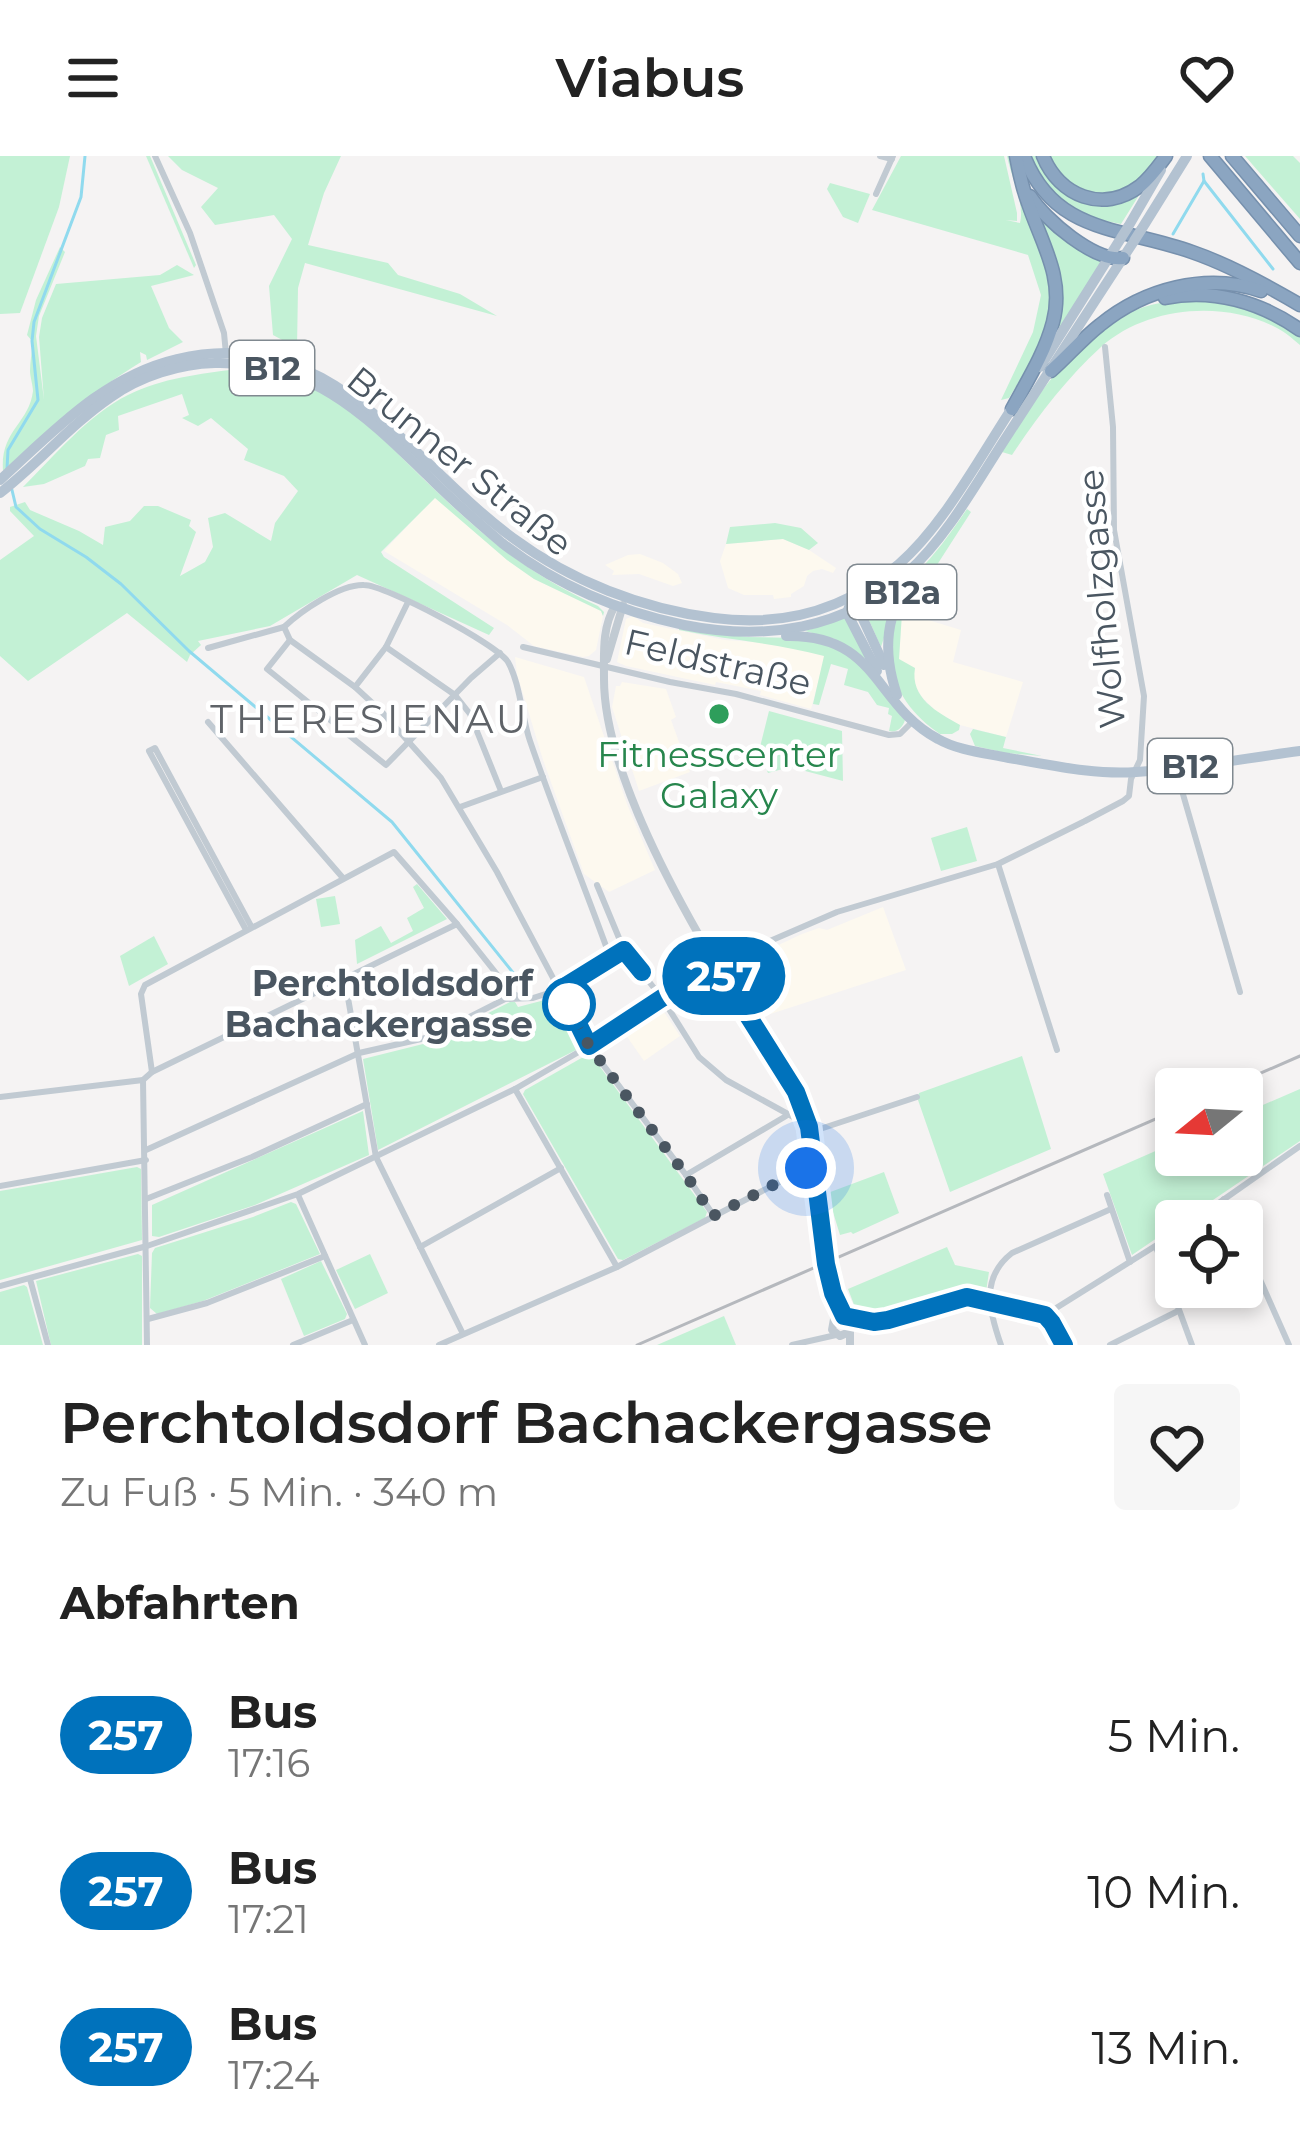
<!DOCTYPE html>
<html lang="de">
<head>
<meta charset="utf-8">
<style>
	:root { --surface:#fff; --page:#f6f6f6; --text:#222; --muted:#767676 }
	body { margin:0; font-family:Montserrat,sans-serif; background:var(--page); color:var(--text); height:100vh; display:flex; flex-direction:column; font-size:45px; white-space:nowrap }
	* { box-sizing:border-box; margin:0 }
	p { font-size:39px; color:var(--muted) }
	.icon { flex:none; width:66px; height:66px; fill:none; stroke:currentColor; stroke-width:2; stroke-linecap:round; stroke-linejoin:round }
	.map { position:relative; height:1189px; overflow:hidden }
	.side { display:flex; flex-direction:column; background:var(--surface); flex:1 }
	.side>* { flex:none }
	.badge { padding:0 24px; border-radius:39px; font-size:42px; line-height:78px }
	.needle { width:78px; rotate:252deg }
	.fabs { position:absolute; left:1155px; top:912px; display:grid; gap:24px }
	.fabs a { display:grid; place-items:center; width:108px; height:108px; border-radius:12px; background:var(--surface); box-shadow:0 6px 18px #0003; font-size:60px }
	.you { position:absolute; width:60px; height:60px; margin:-30px; border:9px solid #fff; border-radius:50%; background:#1a73e8; box-shadow:0 0 0 18px #1a73e833 }
	.map>.badge { position:absolute; translate:-50% -50%; box-shadow:0 0 0 6px #fff }
	h2 { padding:0 60px; font-size:45px; line-height:108px }
	.round { display:grid; place-items:center; flex:none; width:126px; height:126px; border-radius:12px; background:var(--page) }
	.headline { display:flex; align-items:center; justify-content:space-between; height:204px; padding:0 60px }
	h1 { font-size:57px; font-weight:600; line-height:90px }
	ul { padding:0; list-style:none }
	li { display:flex; align-items:center; gap:36px; height:156px; padding:0 60px }
	li div { flex:1 }
	li b { display:block; font-size:45px }
	li em { font-style:normal }
	li .badge { min-width:132px; font-weight:700; text-align:center }
	header { display:flex; justify-content:space-between; align-items:center; height:156px; padding:0 60px; background:var(--surface); font-size:54px; font-weight:600 }
	.map>svg:first-child { display:block }
</style>
</head>
<body>
<header><svg class="icon" aria-label="menu" viewBox="0 0 24 24"><path d="M4 6h16M4 12h16M4 18h16"/></svg>Viabus<svg class="icon" aria-label="heart" viewBox="0 0 24 24"><path d="M12 20l-8-8c-3-5 5-10 8-4 3-6 11-1 8 4z"/></svg></header>
<div class="map">
<svg width="1300" height="1189" viewBox="0 0 1300 1189">
	<rect width="100%" height="100%" fill="#f5f3f3"/>
	<g fill="#fdf9ef">
		<path d="M435,341L507,404L534,423L601,455L603,460L596,494L589,500L583,501L534,490L507,469L384,395Z"/>
		<path d="M783,383L809,394L836,412L833,417L822,413L813,415L807,420L804,430L791,438V441L774,443L773,439H744L728,432L720,405L726,388Z"/>
		<path d="M640,398L663,407L678,418L682,427L673,430L639,418L612,419L614,415L605,409L628,399Z"/>
		<path d="M908,454L925,463L961,474L953,506L1023,526L1006,581L960,569L936,555L922,541L899,503L902,456Z"/>
		<path d="M633,460L643,467L725,484L781,488L825,500L811,553L760,539L761,535L716,526L715,529L626,510L617,506L626,463Z"/>
		<path d="M515,501L584,521L627,648L655,714L609,736L584,718L543,604L517,518Z"/>
		<path d="M622,526L666,533L676,561L671,564L690,616L639,635L612,551L616,530H620Z"/>
		<path d="M883,751L906,814L758,862L734,810L802,778L819,772L827,774Z"/>
		<path d="M655,853H662L680,880L644,905L623,875Z"/>
	</g>
	<g fill="#c3f1d5">
		<path d="M0,0H70L59,51L20,157L0,158Z"/>
		<path d="M146,0H150L196,109L194,112Z"/>
		<path d="M168,0H341L324,37L308,89L388,107L398,119L460,138L497,160L305,107L298,132L297,192L273,179L269,130L292,83L274,59L215,69L201,51L218,32L182,14Z"/>
		<path d="M901,0H1004L1017,57V65L1006,64L1020,67C1025,47 1011,21 1007,0H1011C1027,48 1064,126 1047,175C1038,199 1022,220 1009,242L1001,244L1033,176L1041,139L1028,99L872,54Z"/>
		<path d="M1029,0H1038C1057,33 1064,44 1104,43C1118,43 1128,42 1141,36L1121,68C1067,57 1055,49 1029,0Z"/>
		<path d="M1048,0H1157C1138,30 1116,51 1079,34C1075,32 1066,29 1063,25C1057,19 1053,7 1048,0Z"/>
		<path d="M1245,0H1293L1300,7V63Z"/>
		<path d="M830,27L870,38L858,67L843,61L827,33Z"/>
		<path d="M1039,60L1104,104L1054,181L1056,171Z"/>
		<path d="M60,91L65,96L39,160L36,180L44,244L39,181L42,162L56,128L160,119L177,109L194,119L151,130L169,172L183,186L147,204L146,199L140,196L141,206C87,239 49,273 3,315C0,274 29,268 33,235C33,230 30,220 30,215C30,206 32,195 33,186L27,179L36,144Z"/>
		<path d="M1209,144L1253,154L1300,178V189C1293,183 1285,176 1277,172C1224,144 1147,150 1101,191C1066,223 1038,260 1012,299L1002,296C1035,241 1080,172 1144,151C1165,144 1187,144 1209,144Z"/>
		<path d="M237,213C260,218 289,220 310,230C355,250 396,297 432,331C486,383 530,419 598,450L604,456L603,460L601,455L534,423L507,404L435,342L381,396L384,401L494,472L489,479L357,419L270,470L198,485L201,489L190,499L187,506L127,457L28,525L0,500V404L34,380L10,355V351L25,346L30,354L79,375L103,389L105,371L130,365L144,350H158L191,364L189,370L196,376L180,420L205,406L213,391L208,362L225,357L271,385L275,367L298,335L284,320L244,304L248,293L211,262L198,270L182,262L189,259L182,238L118,260L119,274L106,279L100,302L88,303L85,310L44,328L23,331C53,301 89,258 128,239C162,222 200,218 237,213Z"/>
		<path d="M967,353L971,356L908,454L902,457L899,503L915,512C910,542 937,556 960,569L959,574L952,578H940C883,539 880,488 909,429C915,417 925,409 933,399C945,385 956,369 967,353Z"/>
		<path d="M775,367L801,372L818,387L809,394L783,383L726,388L730,371Z"/>
		<path d="M899,429L900,432L881,491L864,453Z"/>
		<path d="M846,462L869,505L835,483L805,475Z"/>
		<path d="M679,471L747,481L798,482L823,486L852,500L905,564C903,571 897,577 889,575L892,560L888,558L889,552L877,549L868,536L844,529L848,513L831,508L819,549L813,548L824,500C776,487 728,484 679,474Z"/>
		<path d="M769,555L842,575L843,625L790,611L768,617L759,595Z"/>
		<path d="M973,573L1006,581L1003,592L1042,600L1006,597L975,590L970,578Z"/>
		<path d="M967,671L977,705L941,715L931,682Z"/>
		<path d="M417,728L447,763L357,808L355,784L381,770L391,787L413,775L407,762L424,752L413,731Z"/>
		<path d="M335,740L340,768L321,771L316,743Z"/>
		<path d="M154,780L168,808L129,830L120,800Z"/>
		<path d="M560,840L584,890L378,994L363,903L431,886L510,846H515L518,851Z"/>
		<path d="M585,900H592L707,1056L705,1062L623,1104L618,1103L523,938L525,934Z"/>
		<path d="M1022,900L1051,993L950,1036L918,944L919,937Z"/>
		<path d="M1300,933V985L1182,1065H1176V1069L1132,1099L1103,1018L1176,986V999H1242V958Z"/>
		<path d="M363,955L369,999L255,1049L159,1081L152,1080V1049Z"/>
		<path d="M137,1011L141,1013L142,1084L0,1124V1035Z"/>
		<path d="M884,1016L899,1057L853,1078L851,1076L840,1079L829,1043L825,1038Z"/>
		<path d="M291,1046L296,1048L320,1098L203,1145L157,1158L150,1152L152,1097L155,1092L253,1061Z"/>
		<path d="M947,1091L955,1109L989,1116L986,1136H957L870,1160L858,1159L848,1133Z"/>
		<path d="M138,1098L142,1100V1189H51L36,1125Z"/>
		<path d="M370,1098L388,1137L355,1153L336,1114Z"/>
		<path d="M321,1105L347,1158L345,1163L304,1180L281,1123Z"/>
		<path d="M24,1129L27,1131L43,1189H0V1136Z"/>
		<path d="M724,1160L736,1189H657Z"/>
	</g>
	<g fill="none" stroke-linecap="round" stroke-linejoin="round">
		<g stroke="#90daee" stroke-width="3">
			<path d="M1204,25L1273,113"/>
			<path d="M1173,78L1204,25L1203,18"/>
			<path d="M7,313L8,294L38,244L32,185L34,166L81,41L85,0"/>
			<path d="M12,334L16,351L40,373L86,401L121,428L189,495L392,666L527,834"/>
		</g>
		<g stroke="#7690ad" stroke-width="15">
			<g id="motorway">
				<path d="M1024,0C1055,79 1123,71 1192,96C1230,109 1266,129 1300,149"/>
				<path d="M1043,0C1059,40 1103,58 1140,30C1150,22 1158,11 1166,0"/>
				<path d="M1210,0L1300,107"/>
				<path d="M1232,0L1300,80"/>
				<path d="M1030,40C1045,64 1095,106 1123,102"/>
				<path d="M1165,142C1212,132 1261,146 1300,174"/>
				<path d="M1051,215C1068,200 1082,183 1100,169C1144,133 1206,116 1261,135"/>
				<path d="M1012,253C1027,225 1045,197 1053,166C1065,122 1041,86 1028,47C1022,31 1019,16 1016,0"/>
			</g>
		</g>
		<g stroke="#c1cad2" stroke-width="6">
			<path d="M155,0L190,77L224,177L226,198"/>
			<path d="M880,0L892,3"/>
			<path d="M876,38L893,0"/>
			<path d="M284,471L290,484L355,531L381,555L441,622L497,716L589,890L686,1019L714,1060"/>
			<path d="M290,484L267,513L386,609L471,522L500,497"/>
			<path d="M386,491L455,539L470,558L501,635"/>
			<path d="M523,491L670,526L736,538L889,579L900,578L912,566"/>
			<path d="M208,492L284,471C301,455 340,428 364,429C385,429 497,488 508,506C520,527 522,562 530,585C555,658 584,729 610,801"/>
			<path d="M355,531L386,491L408,446"/>
			<path d="M208,566L343,722"/>
			<path d="M1176,614L1240,836"/>
			<path d="M460,651L543,621"/>
			<path d="M1085,665L1123,645L1129,640L1131,623L1140,604L1144,540L1114,374L1113,271L1105,191"/>
			<path d="M998,708L1057,894"/>
			<path d="M597,729L624,794L662,842L699,901L726,924L817,974L917,941"/>
			<path d="M245,772L149,595L155,592L251,770"/>
			<path d="M345,825L376,1001L463,1178"/>
			<path d="M152,916L141,838L145,829L394,696L457,768"/>
			<path d="M143,924L147,1189"/>
			<path d="M515,933L617,1111"/>
			<path d="M0,941L143,924L152,916L457,768L511,836L519,841"/>
			<path d="M146,994L359,897L430,881L505,843L533,842L561,833L624,794"/>
			<path d="M686,1019L786,960"/>
			<path d="M0,1030L146,1004"/>
			<path d="M298,1039L365,1189"/>
			<path d="M1107,1039L1130,1106"/>
			<path d="M146,1043L252,1001L367,948"/>
			<path d="M1224,1043L1234,1065"/>
			<path d="M1193,1065L1300,990"/>
			<path d="M1242,1083L1289,1189"/>
			<path d="M420,1091L561,1012"/>
			<path d="M1156,1091L1192,1189"/>
			<path d="M30,1123L48,1189"/>
			<path d="M0,1130L147,1090L298,1038L515,933L589,890L662,842L770,785L837,756L998,708L1083,666"/>
			<path d="M1045,1159L1176,1077"/>
			<path d="M148,1163L207,1147L325,1100"/>
			<path d="M848,1163L874,1166"/>
			<path d="M851,1173L967,1141L1045,1159L1052,1167L1064,1189"/>
			<path d="M293,1189L353,1164"/>
			<path d="M439,1189L617,1111L806,1012"/>
			<path d="M792,1189L836,1179"/>
			<path d="M1001,1189C989,1155 980,1122 1012,1097L1111,1053"/>
			<path d="M1110,1189L1176,1156"/>
		</g>
		<g stroke="#c1cad2" stroke-width="8">
			<path d="M615,450C602,471 604,497 604,521C603,613 678,746 726,825C762,883 837,976 819,1048"/>
			<path d="M607,503L623,449"/>
			<path d="M811,984L821,1081"/>
			<path d="M833,1137L834,1163L832,1174L840,1180L849,1176"/>
			<path d="M834,1139L843,1160L850,1166V1189"/>
		</g>
		<g stroke="#b3c2d1" stroke-width="10">
			<path d="M1128,71L1161,14"/>
			<path d="M1141,74L1187,0"/>
			<path d="M1040,211L1121,82"/>
			<path d="M0,324C53,276 104,220 177,203C332,166 407,304 513,382C571,425 642,453 714,462C783,471 846,454 899,408C945,368 982,297 1016,246"/>
			<path d="M0,337C39,307 70,269 111,241C141,220 179,208 215,207C311,205 363,257 427,319C451,343 476,365 502,387C556,429 617,455 684,469C764,485 845,474 907,417C949,379 978,324 1009,277C1051,213 1093,149 1134,85"/>
			<path d="M857,450L884,509"/>
			<path d="M849,451L847,457L877,515"/>
			<path d="M786,480C879,478 873,548 938,583C959,595 986,597 1009,602C1051,609 1094,619 1136,616C1191,613 1246,602 1300,595"/>
			<path d="M897,539C882,495 885,457 914,418"/>
		</g>
		<use href="#motorway" stroke="#8ba5c1" stroke-width="12"/>
		<g stroke="#b5b8bd" stroke-width="3">
			<path d="M1224,933L1300,900"/>
			<path d="M637,1189L1176,954"/>
		</g>
		<path stroke="#c1cad2" stroke-width="8" d="M821,1081L833,1137"/>
		<g stroke="#b3c2d1" stroke-width="10">
			<path d="M1121,82L1128,71"/>
			<path d="M1134,85L1141,74"/>
		</g>
	</g>
	<g fill="none" stroke-linecap="round" stroke-linejoin="round">
		<g stroke="#fff" stroke-width="27">
			<path id="line" d="M642,816L624,794L561,833L589,890L662,842L718,812L796,936L809,971L826,1108L833,1137L844,1160L874,1166L888,1164L967,1141L1045,1159L1052,1167L1064,1189"/>
		</g>
		<use href="#line" stroke="#0072bc" stroke-width="18"/>
		<path stroke="#4a5661" stroke-width="12" stroke-dasharray="0 21.6" d="M569,848L589,890L686,1019L713,1060L806,1012"/>
	</g>
	<circle fill="#2e9e5b" stroke="#fff" stroke-width="4.5" cx="719" cy="558" r="12"/>
	<circle fill="#fff" stroke="#0072bc" stroke-width="6" cx="569" cy="848" r="24"/>
	<g text-anchor="middle" stroke-width="9" stroke-linejoin="round" paint-order="stroke">
		<g fill="#fff" stroke="#808990" stroke-width="3">
			<rect x="230" y="185" width="84" height="54" rx="9"/>
			<rect x="848" y="409" width="108" height="54" rx="9"/>
			<rect x="1148" y="583" width="84" height="54" rx="9"/>
		</g>
		<g font-size="33" font-weight="bold" fill="#4a5661">
			<text x="272" y="224">B12</text>
			<text x="902" y="448">B12a</text>
			<text x="1190" y="622">B12</text>
		</g>
		<g font-size="36" fill="#4a5661" stroke="#fff">
			<text transform="translate(460 305) rotate(39)" y="13">Brunner Straße</text>
			<text transform="translate(1101 443) rotate(-95)" y="13">Wolfholzgasse</text>
			<text transform="translate(718 506) rotate(13)" y="13">Feldstraße</text>
		</g>
		<g font-size="36" fill="#27864d" stroke="#fff">
			<text x="719" y="611">Fitnesscenter<tspan x="719" dy="41">Galaxy</tspan></text>
		</g>
		<g font-size="36" font-weight="bold" fill="#4a5661" stroke="#fff" text-anchor="end">
			<text x="533" y="840">Perchtoldsdorf<tspan x="533" dy="41">Bachackergasse</tspan></text>
		</g>
		<g font-size="39" letter-spacing="3" fill="#5f6368" stroke="#fff">
			<text x="370" y="577">THERESIENAU</text>
		</g>
	</g>
</svg>
<div class="fabs">
<a><svg class="needle" viewBox="-14 -14 28 28"><path d="M0-13l5 13h-10z" fill="#e53935"/><path d="M0 13l5-13h-10z" fill="#767676"/></svg></a>
<a><svg class="icon" aria-label="locate" viewBox="0 0 24 24"><circle cx="12" cy="12" r="6"/><path d="M12 2v4M12 18v4M2 12h4M18 12h4"/></svg></a>
</div>
<div class="you" style="left:806px;top:1012px"></div>
<b class="badge" style="left:724px;top:820px;background:#0072bc;color:#fff">257</b>
</div>
<section class="side">
<div class="headline"><div><h1>Perchtoldsdorf Bachackergasse</h1><p>Zu Fuß · 5 Min. · 340 m</p></div><a class="round"><svg class="icon" aria-label="heart" viewBox="0 0 24 24"><path d="M12 20l-8-8c-3-5 5-10 8-4 3-6 11-1 8 4z"/></svg></a></div>
<h2>Abfahrten</h2>
<ul>
<li><span class="badge" style="background:#0072bc;color:#fff">257</span><div><b>Bus</b><p>17:16</p></div><em>5 Min.</em></li>
<li><span class="badge" style="background:#0072bc;color:#fff">257</span><div><b>Bus</b><p>17:21</p></div><em>10 Min.</em></li>
<li><span class="badge" style="background:#0072bc;color:#fff">257</span><div><b>Bus</b><p>17:24</p></div><em>13 Min.</em></li>
</ul>
</section>
</body>
</html>
